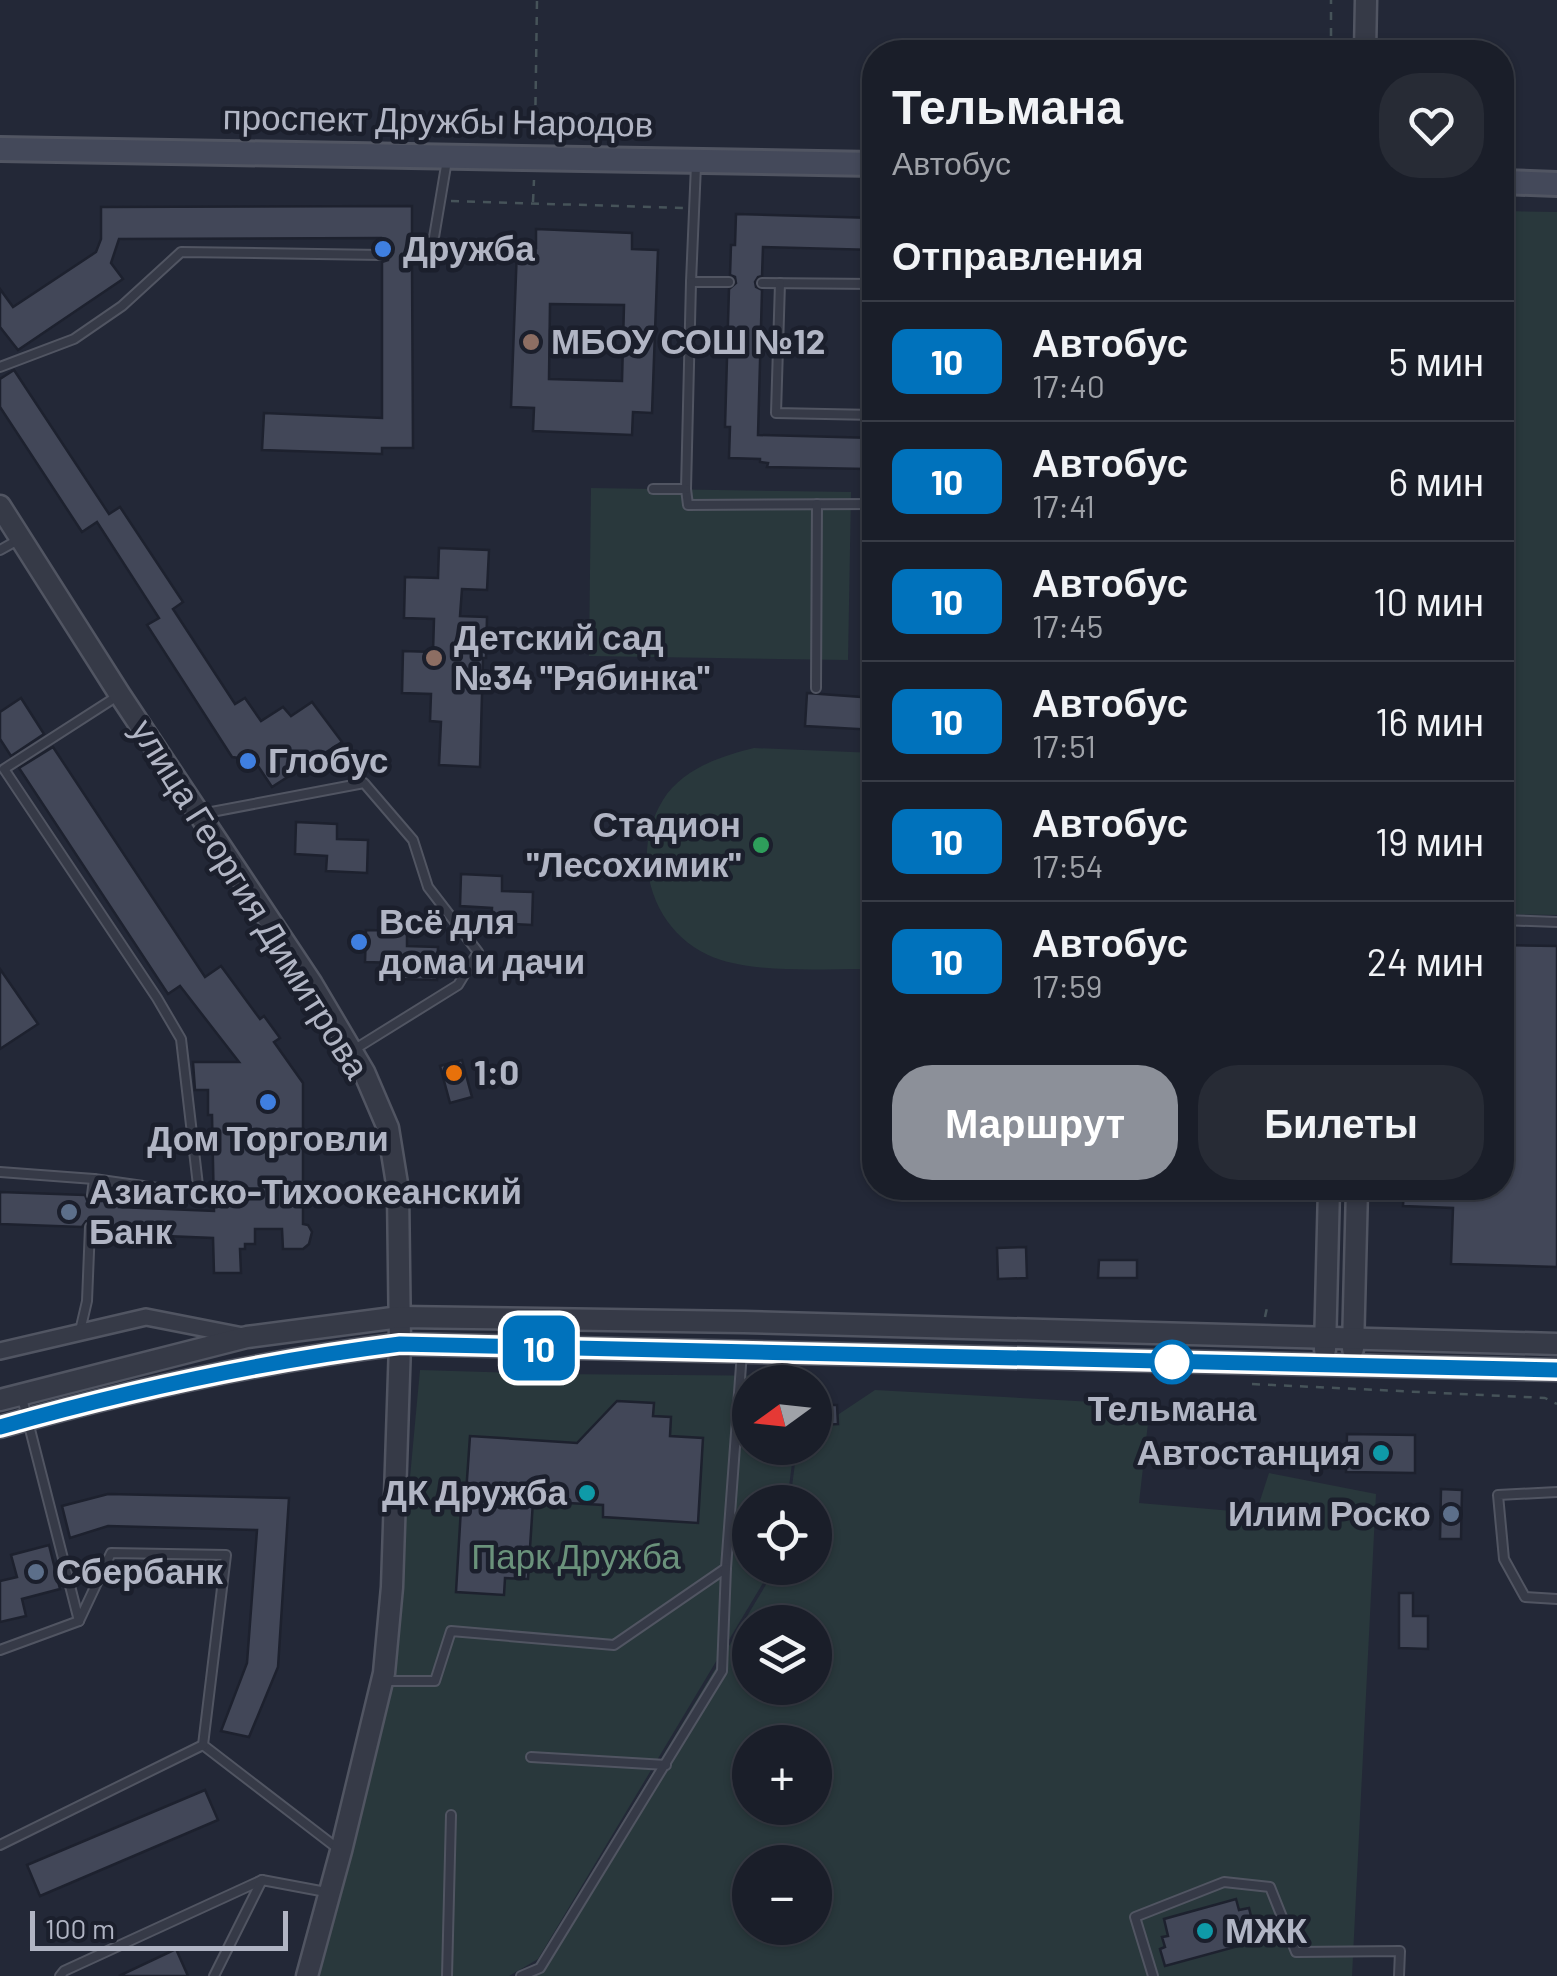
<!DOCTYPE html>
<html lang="ru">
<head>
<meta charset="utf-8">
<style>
	:root { --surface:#1a1e29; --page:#272b35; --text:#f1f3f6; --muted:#9fa2a8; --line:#383c46; --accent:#8c9099 }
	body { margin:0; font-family:Barlow,sans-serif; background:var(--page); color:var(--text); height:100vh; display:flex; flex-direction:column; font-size:38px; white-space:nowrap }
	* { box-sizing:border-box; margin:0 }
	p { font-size:32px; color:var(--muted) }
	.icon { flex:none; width:55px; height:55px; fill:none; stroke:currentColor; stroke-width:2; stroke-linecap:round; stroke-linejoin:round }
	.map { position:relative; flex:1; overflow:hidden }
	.drawer { position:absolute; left:862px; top:40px; width:652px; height:1160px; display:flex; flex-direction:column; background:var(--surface); border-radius:40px; box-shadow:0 2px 8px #0004,0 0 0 2px var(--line) }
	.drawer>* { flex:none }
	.badge { padding:0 20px; border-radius:15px; font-size:35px; line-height:65px }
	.needle { width:65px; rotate:255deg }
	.fabs { position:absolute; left:732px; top:1365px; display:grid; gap:20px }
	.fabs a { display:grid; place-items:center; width:100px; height:100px; border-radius:50%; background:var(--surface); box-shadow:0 2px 8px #0004,0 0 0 2px var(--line); font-size:50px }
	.scale { position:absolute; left:30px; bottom:25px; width:258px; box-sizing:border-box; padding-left:10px; border:5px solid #b1b5c4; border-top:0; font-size:28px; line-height:35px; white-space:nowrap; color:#b1b5c4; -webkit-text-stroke:8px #1b1f2c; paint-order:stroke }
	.map>.badge { position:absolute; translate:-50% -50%; box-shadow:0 0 0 5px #fff }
	h2 { padding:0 30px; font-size:38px; line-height:90px }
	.round { display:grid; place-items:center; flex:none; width:105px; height:105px; border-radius:40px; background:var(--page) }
	.headline { display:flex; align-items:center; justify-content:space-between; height:170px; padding:0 30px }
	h1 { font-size:48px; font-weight:700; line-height:75px }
	.primary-button { display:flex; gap:20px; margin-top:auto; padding:20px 30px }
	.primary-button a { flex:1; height:115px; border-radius:40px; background:var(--accent); color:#fff; font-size:40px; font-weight:700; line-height:115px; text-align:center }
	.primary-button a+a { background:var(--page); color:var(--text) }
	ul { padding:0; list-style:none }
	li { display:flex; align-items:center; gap:30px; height:120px; padding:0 30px; border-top:2px solid var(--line) }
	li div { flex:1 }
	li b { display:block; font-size:38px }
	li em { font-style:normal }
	li .badge { min-width:110px; font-weight:700; text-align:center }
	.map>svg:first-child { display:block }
</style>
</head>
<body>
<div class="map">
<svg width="1557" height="1976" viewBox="0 0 1557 1976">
	<rect width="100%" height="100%" fill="#232837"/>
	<g fill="#29383c" fill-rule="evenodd">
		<path d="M1503,211L1557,212V915L1503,914Z"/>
		<path d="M591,488L851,492L848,660L589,656Z"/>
		<path d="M754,748L875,753V969C827,968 751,975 708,955C651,929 629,854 663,800C682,769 721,756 754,748Z"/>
		<path d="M420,1370L552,1374L796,1376V1382H750V1448H794L787,1502H750V1568H772L538,1959L509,1976H314L392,1670Z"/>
		<path d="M875,1390L1150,1405L1139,1503L1256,1513L1269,1473L1376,1494L1352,1976H515L539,1961L776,1568H815V1502H790L797,1448H815V1430ZM750,1622H815V1688H750ZM750,1742H815V1808H750ZM750,1862H815V1928H750Z"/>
	</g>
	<g fill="#424758" stroke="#1d212e" stroke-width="2.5" fill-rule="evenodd">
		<path d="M412,206V248L406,250L405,256L407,261L412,262L413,448H382V454L262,450L264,413L382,418V262L388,260L389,254L387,249L382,248L381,238L119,239L111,263L123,279L18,350L0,327V289L13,307L96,252L101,239V207Z"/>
		<path d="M736,214L875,218V250L763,247L762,276L758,277L755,282L756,287L762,290L758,435L875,438V465H867V469L767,467L768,463L760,462V459L729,458L730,427H725L729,289L736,283L735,277L730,275L731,245H735Z"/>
		<path d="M536,229L632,233V249L658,250L652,413L633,412L632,435L533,431L534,408L511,407L517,248H536ZM550,304L624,305L622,381L549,379Z"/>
		<path d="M14,370L109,514L120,507L183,602L173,609L235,704L245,698L261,721L283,707L291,716L312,702L342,742L272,787L254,760L232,757L147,625L159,618L97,522L82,532L0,407V379Z"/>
		<path d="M439,548L489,550L487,590L462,589L460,616L487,617L486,658H483L480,767L439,765L441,722L430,721L431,694L402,693L403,651L433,652L434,619L404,618L405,577L438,578Z"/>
		<path d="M807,693L875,698V730L805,726Z"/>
		<path d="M21,698L44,734L11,756L0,739V712Z"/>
		<path d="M53,747L205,977L221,966L260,1019L264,1016L280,1038L274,1042L303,1083V1224L308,1225L312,1232L309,1244L303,1249H283L282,1229H255V1244H245V1249H240L241,1273H214L213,1238L117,1234V1228L97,1227L96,1223L91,1220L86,1221L82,1227L0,1224V1192L85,1195L87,1200L92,1202L97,1200L100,1196H120L119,1207L214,1211L212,1115H208V1090H195L193,1062H239L180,986L168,994L19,768Z"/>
		<path d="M296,822L337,824V839L368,840L367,873L326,871L327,856L295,854Z"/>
		<path d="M461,874L502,876V891L533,892L532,925L491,923L492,908L460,906Z"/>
		<path d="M366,930L407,931V946L438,947L437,980L396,979L397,963L365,962Z"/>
		<path d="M1502,945L1557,946V1267L1451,1264L1453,1208L1403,1206L1404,1188H1502Z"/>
		<path d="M0,969L38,1024L0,1049Z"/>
		<path d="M462,1060L472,1097L450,1103L440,1066Z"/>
		<path d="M1026,1247L1027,1278L998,1279L997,1248Z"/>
		<path d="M1099,1260H1137V1278H1098Z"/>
		<path d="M617,1401L654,1403L653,1416L671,1417L670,1436L703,1438L698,1523L603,1517V1505L533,1501L528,1579L505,1578L504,1595L456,1592L461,1508H465L470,1436L577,1443Z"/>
		<path d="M816,1405H837L838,1424L816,1425Z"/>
		<path d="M1347,1434L1415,1435V1473L1346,1472Z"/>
		<path d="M1441,1489L1462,1490L1461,1539H1440Z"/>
		<path d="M108,1494L289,1498L278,1667L249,1737L221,1731L247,1663L257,1530L108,1526L70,1538L62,1506Z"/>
		<path d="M49,1545L60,1589L22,1599L26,1616L0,1622V1581L17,1577L11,1555Z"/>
		<path d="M1399,1593H1413V1616H1428V1649L1399,1648Z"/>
		<path d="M205,1790L218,1820L40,1896L27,1865Z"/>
		<path d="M1236,1899L1239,1910L1249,1908L1253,1924L1241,1927L1246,1944L1165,1966L1160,1949L1165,1947L1162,1937L1168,1936L1164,1919Z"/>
		<path d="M176,1949L188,1976H119Z"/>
	</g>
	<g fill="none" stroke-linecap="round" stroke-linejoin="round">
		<g stroke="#515562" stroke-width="12">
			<g id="service">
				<path d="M696,165L691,282H729"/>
				<path d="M412,255H431L447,160"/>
				<path d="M691,282L686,489L688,505L875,504"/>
				<path d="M762,283L875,284"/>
				<path d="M780,283L776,413L875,415"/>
				<path d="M0,367L74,339L122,306L181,252L382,255"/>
				<path d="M653,489H686"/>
				<path d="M0,550L18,540"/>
				<path d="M816,688L817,504"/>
				<path d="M201,814L364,783L413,840L428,887L478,952L458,985L355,1049"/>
				<path d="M1502,920L1557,922"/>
				<path d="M0,1172L94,1179"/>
				<path d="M92,1195L94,1179L199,1194L181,1039L157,998L4,769L116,697"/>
				<path d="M80,1331L87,1301L90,1227"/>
				<path d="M22,1398L79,1621"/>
				<path d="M1557,1492L1498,1495L1504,1559L1525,1597L1557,1599"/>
				<path d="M0,1650L79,1621L111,1553L226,1555L203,1745L337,1848"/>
				<path d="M383,1681H435L451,1631L614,1645L726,1568L742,1352"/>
				<path d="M531,1757L666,1765"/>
				<path d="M0,1845L203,1745"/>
				<path d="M60,1976L64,1971L262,1880"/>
				<path d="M214,1976L262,1880L326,1892"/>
				<path d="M447,1976L451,1815"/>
				<path d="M521,1976L540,1968L722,1671L726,1568"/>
				<path d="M1153,1976L1135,1917L1224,1882L1270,1887L1296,1952L1400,1951L1399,1976"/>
			</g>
		</g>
		<g stroke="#515562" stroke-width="20">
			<path id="minor" d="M0,1351L146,1317L243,1336"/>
		</g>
		<g stroke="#515562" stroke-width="25">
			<g id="tertiary">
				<path d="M1365,52L1366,0"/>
				<path d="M0,506L120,695L312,984L364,1072L388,1128L398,1190L400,1344L392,1587L384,1673L341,1851L307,1976"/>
				<path d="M1353,1349L1357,1188"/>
				<path d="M1325,1350L1329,1188"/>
				<path d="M0,1400L247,1337L400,1317L744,1322L1557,1344"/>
				<path d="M0,1427C131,1390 265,1361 400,1344L1557,1370"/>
			</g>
		</g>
		<g stroke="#515562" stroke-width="28">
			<g id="secondary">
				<path d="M0,149L875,164"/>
				<path d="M1502,182L1557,184"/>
			</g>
		</g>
		<g stroke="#465359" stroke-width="2.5" stroke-dasharray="8 8" stroke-linecap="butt">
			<path d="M1331,52V0"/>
			<path d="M535,137L537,0"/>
			<path d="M451,201L683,208"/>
			<path d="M533,202L534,180"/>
			<path d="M1265,1317L1268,1303"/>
			<path d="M1252,1384L1545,1398L1557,1404"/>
		</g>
		<use href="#service" stroke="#363a47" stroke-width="8"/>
		<use href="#minor" stroke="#363a47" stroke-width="15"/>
		<use href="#tertiary" stroke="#363a47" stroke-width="20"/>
		<use href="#secondary" stroke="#44495a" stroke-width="22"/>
	</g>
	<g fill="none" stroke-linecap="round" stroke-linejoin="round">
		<g stroke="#fff" stroke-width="22">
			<path id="line" d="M0,1427C131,1390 265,1361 400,1344L1557,1370"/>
		</g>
		<use href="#line" stroke="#0072bc" stroke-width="15"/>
	</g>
	<g fill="#3f7fe0" stroke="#1b1f2c" stroke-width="4">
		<circle cx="383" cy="249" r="10"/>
		<circle cx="248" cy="761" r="10"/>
		<circle cx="359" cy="942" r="10"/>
		<circle cx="268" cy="1102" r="10"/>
	</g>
	<g fill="#8d6e63" stroke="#1b1f2c" stroke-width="4">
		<circle cx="531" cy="342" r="10"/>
		<circle cx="434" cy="658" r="10"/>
	</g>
	<circle fill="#2e9e5b" stroke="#1b1f2c" stroke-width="4" cx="761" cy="845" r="10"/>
	<circle fill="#e8710a" stroke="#1b1f2c" stroke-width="4" cx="454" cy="1073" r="10"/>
	<g fill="#5c6f8a" stroke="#1b1f2c" stroke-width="4">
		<circle cx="69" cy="1212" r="10"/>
		<circle cx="1451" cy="1514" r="10"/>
		<circle cx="36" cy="1572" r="10"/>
	</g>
	<circle fill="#fff" stroke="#0072bc" stroke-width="5" cx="1172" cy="1362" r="20"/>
	<g fill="#0f9aa8" stroke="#1b1f2c" stroke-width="4">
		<circle cx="1381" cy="1453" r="10"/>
		<circle cx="587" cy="1493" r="10"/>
		<circle cx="1205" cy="1931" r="10"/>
	</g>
	<g text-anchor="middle" stroke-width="9" stroke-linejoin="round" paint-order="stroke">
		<g font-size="35" fill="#b1b5c4" stroke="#1b1f2c">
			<text transform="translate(438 121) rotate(1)" y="12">проспект Дружбы Народов</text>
			<text transform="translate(250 899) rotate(58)" y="12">улица Георгия Димитрова</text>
		</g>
		<g font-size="35" font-weight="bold" fill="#b1b5c4" stroke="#1b1f2c" text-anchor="start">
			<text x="403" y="261">Дружба</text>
			<text x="551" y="354">МБОУ СОШ №12</text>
			<text x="454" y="650">Детский сад<tspan x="454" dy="40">№34 "Рябинка"</tspan></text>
			<text x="268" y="773">Глобус</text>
			<text x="741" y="837" text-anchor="end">Стадион<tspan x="741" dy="40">"Лесохимик"</tspan></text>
			<text x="379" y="934">Всё для<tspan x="379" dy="40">дома и дачи</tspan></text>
			<text x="474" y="1085">1:0</text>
			<text x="268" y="1151" text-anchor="middle">Дом Торговли</text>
			<text x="89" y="1204">Азиатско-Тихоокеанский<tspan x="89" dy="40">Банк</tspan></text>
			<text x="1361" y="1465" text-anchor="end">Автостанция</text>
			<text x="567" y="1505" text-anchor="end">ДК Дружба</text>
			<text x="1431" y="1526" text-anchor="end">Илим Роско</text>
			<text x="56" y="1584">Сбербанк</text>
			<text x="1225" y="1943">МЖК</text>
		</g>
		<g font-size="35" font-weight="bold" fill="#b1b5c4" stroke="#1b1f2c">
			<text x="1172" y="1421">Тельмана</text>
		</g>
		<g font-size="35" fill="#6a927b" stroke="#1b1f2c">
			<text x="576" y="1569">Парк Дружба</text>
		</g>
	</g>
</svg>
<div class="fabs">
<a><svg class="needle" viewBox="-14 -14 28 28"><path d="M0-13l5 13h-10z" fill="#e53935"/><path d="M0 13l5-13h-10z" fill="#9fa2a8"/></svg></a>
<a><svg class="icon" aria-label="locate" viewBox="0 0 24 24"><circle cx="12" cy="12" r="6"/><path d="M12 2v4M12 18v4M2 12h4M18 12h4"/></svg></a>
<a><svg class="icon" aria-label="layers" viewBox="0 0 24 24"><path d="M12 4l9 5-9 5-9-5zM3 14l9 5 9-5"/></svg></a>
<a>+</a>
<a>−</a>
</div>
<div class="scale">100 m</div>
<b class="badge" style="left:539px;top:1348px;background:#0072bc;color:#fff">10</b>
<section class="drawer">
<div class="headline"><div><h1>Тельмана</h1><p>Автобус</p></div><a class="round"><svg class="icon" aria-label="heart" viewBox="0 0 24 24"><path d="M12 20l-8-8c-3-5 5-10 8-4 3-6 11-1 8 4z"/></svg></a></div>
<h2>Отправления</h2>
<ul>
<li><span class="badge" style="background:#0072bc;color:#fff">10</span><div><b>Автобус</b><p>17:40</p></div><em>5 мин</em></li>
<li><span class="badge" style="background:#0072bc;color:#fff">10</span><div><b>Автобус</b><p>17:41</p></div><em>6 мин</em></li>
<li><span class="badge" style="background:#0072bc;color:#fff">10</span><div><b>Автобус</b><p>17:45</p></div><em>10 мин</em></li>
<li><span class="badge" style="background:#0072bc;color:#fff">10</span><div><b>Автобус</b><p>17:51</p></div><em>16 мин</em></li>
<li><span class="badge" style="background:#0072bc;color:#fff">10</span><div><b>Автобус</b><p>17:54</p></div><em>19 мин</em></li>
<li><span class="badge" style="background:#0072bc;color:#fff">10</span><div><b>Автобус</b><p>17:59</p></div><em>24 мин</em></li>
</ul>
<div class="primary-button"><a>Маршрут</a><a>Билеты</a></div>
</section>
</div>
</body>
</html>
